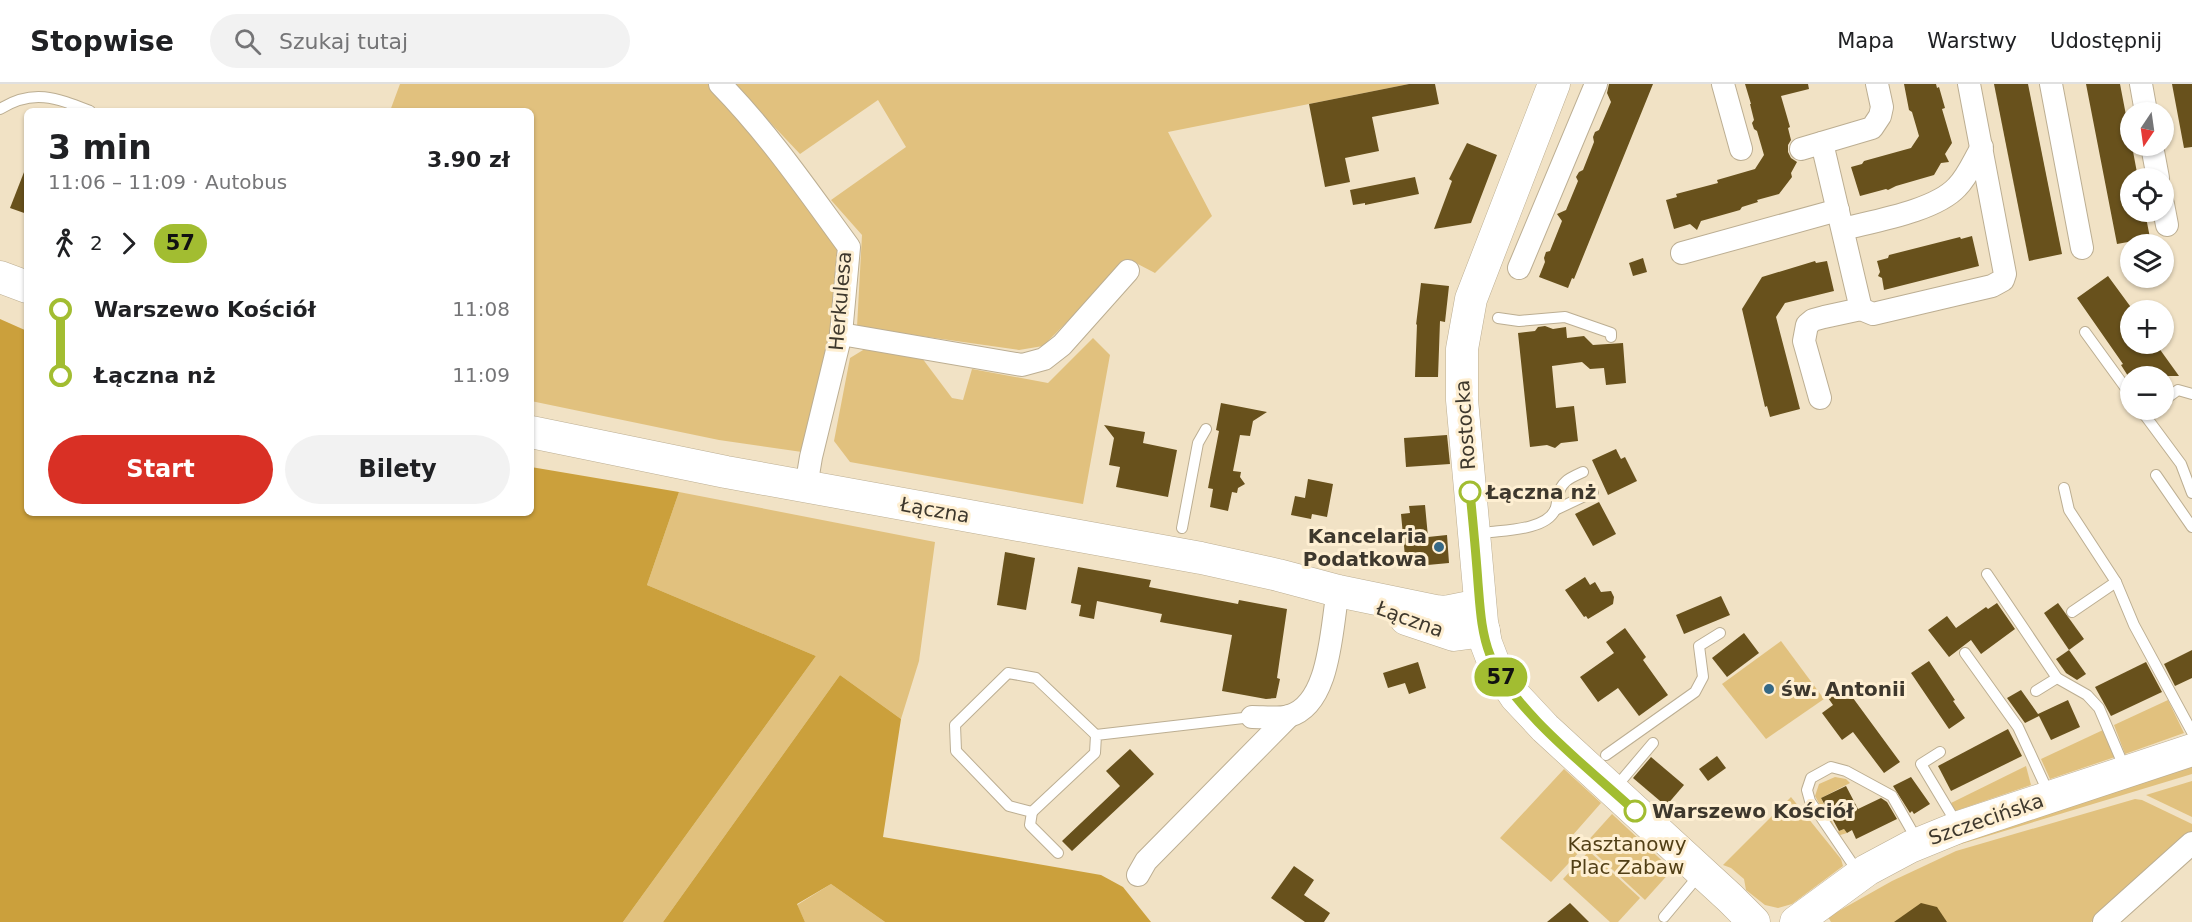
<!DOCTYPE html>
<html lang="pl">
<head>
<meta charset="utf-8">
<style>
	:root { --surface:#fff; --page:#f2f2f2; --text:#202124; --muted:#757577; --line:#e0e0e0; --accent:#d93025 }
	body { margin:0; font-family:"DejaVu Sans",sans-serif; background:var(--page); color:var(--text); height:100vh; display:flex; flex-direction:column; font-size:22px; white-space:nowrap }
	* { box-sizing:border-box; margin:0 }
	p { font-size:20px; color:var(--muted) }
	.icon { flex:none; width:33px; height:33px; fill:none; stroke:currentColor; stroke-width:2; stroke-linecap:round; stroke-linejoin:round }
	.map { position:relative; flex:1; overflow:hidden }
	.side { position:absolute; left:24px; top:24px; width:510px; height:408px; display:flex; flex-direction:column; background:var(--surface); border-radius:9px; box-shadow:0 2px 4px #0004 }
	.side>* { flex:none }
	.badge { padding:0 12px; border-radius:20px; font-size:21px; line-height:39px }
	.needle { width:39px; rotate:193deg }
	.fabs { position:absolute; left:2120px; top:18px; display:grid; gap:12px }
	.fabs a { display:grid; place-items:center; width:54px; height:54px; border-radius:50%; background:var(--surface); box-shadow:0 2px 4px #0004; font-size:30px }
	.map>.badge { position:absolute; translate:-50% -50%; box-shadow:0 0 0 3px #fff }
	.legs { display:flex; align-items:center; gap:9px; height:66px; padding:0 24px; font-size:20px }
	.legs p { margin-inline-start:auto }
	.summary { display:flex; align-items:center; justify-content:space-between; height:102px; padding:0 24px }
	h1 { font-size:33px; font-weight:600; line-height:45px }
	.button { display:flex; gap:12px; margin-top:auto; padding:12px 24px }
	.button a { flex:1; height:69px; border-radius:36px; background:var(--accent); color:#fff; font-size:24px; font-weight:600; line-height:69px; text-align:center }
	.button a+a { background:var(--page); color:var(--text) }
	ul { padding:0 24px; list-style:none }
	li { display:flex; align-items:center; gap:21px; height:66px; font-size:22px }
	li i { display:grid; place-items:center; width:9px; height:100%; margin:0 8px; background:currentColor }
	li i::after { content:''; width:15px; height:15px; margin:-8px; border:4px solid; border-radius:50%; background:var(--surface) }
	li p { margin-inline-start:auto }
	li:first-child i { background:linear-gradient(#0000 50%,currentColor 0) }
	li:last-child i { background:linear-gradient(currentColor 50%,#0000 0) }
	header { display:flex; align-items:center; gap:36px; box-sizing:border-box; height:84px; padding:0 30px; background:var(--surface); border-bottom:2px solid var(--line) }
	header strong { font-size:28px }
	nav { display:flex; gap:33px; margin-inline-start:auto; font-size:21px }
	.search { width:420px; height:54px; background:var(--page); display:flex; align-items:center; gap:15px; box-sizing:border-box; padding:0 21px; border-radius:33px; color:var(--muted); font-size:22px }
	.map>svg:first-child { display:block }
</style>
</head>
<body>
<header>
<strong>Stopwise</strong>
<div class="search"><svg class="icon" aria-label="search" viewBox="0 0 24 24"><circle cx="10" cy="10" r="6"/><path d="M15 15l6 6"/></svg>Szukaj tutaj</div>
<nav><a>Mapa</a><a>Warstwy</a><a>Udostępnij</a></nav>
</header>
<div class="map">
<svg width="2192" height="838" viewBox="0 0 2192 838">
	<rect width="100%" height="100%" fill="#f1e2c5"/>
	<g fill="#e1c17e">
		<path d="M400,0H708L772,69L841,164L837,227L802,368L719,356L531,317V27H390Z"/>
		<path d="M734,0H1409L1168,48L1212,132L1155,189L1132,177L1111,194L1043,262L1019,266L857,243L862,151L831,116L906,63L878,16L800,70Z"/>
		<path d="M1093,254L1110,271L1083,420L850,378L834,357L850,274L868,263L922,274L952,314L963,316L972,285L1048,299Z"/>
		<path d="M679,408L935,458L919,577L901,635L840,591L663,838H623L816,572L647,501Z"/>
		<path d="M1781,557L1824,615L1766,655L1722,600Z"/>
		<path d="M2168,616L2184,649L2125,670L2114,641Z"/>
		<path d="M2103,646L2115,673L2050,695L2041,675Z"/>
		<path d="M2192,677V690L1905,777Z"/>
		<path d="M2026,682L2031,701L1955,727L1951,719Z"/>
		<path d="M1564,685L1601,719L1572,752L1584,763L1551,798L1500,754Z"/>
		<path d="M1835,693L1846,695L1850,699L1821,714L1837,748L1844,745L1847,749L1837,752L1815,712L1819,700Z"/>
		<path d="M2192,697V733L2146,711Z"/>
		<path d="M1791,713L1841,775L1843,782L1792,820L1778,824L1765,821L1746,806L1744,795L1731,784L1723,781Z"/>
		<path d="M2135,715L2142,716L2192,740V748L2091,838H1831L1828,833L1892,797L1956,767Z"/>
		<path d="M1612,730L1672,786L1645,816L1585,760Z"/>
		<path d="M1589,767L1640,814L1618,838H1610L1563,795Z"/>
		<path d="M831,800L885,838H805L797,821Z"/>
	</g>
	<g fill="#cba03c">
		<path d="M0,235L27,247V429H531V383L679,408L647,501L816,572L623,838H0Z"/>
		<path d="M840,591L901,635L883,753L1101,791L1123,803L1151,838H885L831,800L797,820L805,838H663Z"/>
	</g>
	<g fill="#68511c">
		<path d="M1409,0H1435L1439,20L1372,33L1379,67L1345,74L1350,98L1325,103L1309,20Z"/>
		<path d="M1609,0H1653L1574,195L1572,194L1568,204L1539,193L1545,178L1544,174L1546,168L1550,167L1562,137L1557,130L1566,126L1578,97L1576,93L1579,88L1583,86L1594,58L1593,53L1595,48L1599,46L1611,18L1607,9Z"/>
		<path d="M1745,0H1808L1809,5L1781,12L1790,43L1788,44L1791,56L1788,61V68L1791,74L1797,78L1791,89L1792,93L1779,110L1757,116L1758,118L1742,123L1740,126L1701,137L1697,146L1690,140L1674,145L1666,116L1677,113L1676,110L1718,99L1717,96L1755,85L1764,71L1757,47L1754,45L1752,39L1754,36L1750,20H1751Z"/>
		<path d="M1904,0H1936L1937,4L1939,3L1945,24L1942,25L1952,59L1945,70L1949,78L1941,79L1934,91L1896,102L1888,106L1886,105L1860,112L1851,83L1862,80L1864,77L1911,64L1919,52L1912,28L1909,26Z"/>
		<path d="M1994,0H2028L2062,170L2029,177Z"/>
		<path d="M2086,0H2120L2130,52V62H2132L2138,94H2130V128H2145L2150,154L2117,160Z"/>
		<path d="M2172,0H2192V63L2184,64Z"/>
		<path d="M1467,59L1497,71L1471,139L1434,145L1452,97L1449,95Z"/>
		<path d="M26,83L27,84V130L10,124Z"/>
		<path d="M1415,93L1419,110L1365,121V119L1353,121L1350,106Z"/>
		<path d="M1972,152L1979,182L1884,206L1882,194L1878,192L1880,188L1877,177L1888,174L1889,171L1960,153L1961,155Z"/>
		<path d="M1643,174L1647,188L1633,192L1629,179Z"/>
		<path d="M1815,177L1816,179L1827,177L1834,207L1785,219L1776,233L1800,325L1770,333L1767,322L1765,323L1742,225L1762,193Z"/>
		<path d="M2108,192L2130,222V260H2156L2179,292H2128L2121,281L2123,280L2077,214Z"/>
		<path d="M1421,199L1449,202L1445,238L1440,237L1438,293H1415L1417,240L1416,241Z"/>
		<path d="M1545,242L1553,245L1566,243L1567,254L1584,252L1593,261L1623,259L1626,299L1606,301L1604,284L1590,285L1582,278L1552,282L1556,324L1574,322L1578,357L1561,359L1555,364L1547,361L1530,363L1518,249L1535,247L1538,243Z"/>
		<path d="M1221,319L1267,328L1253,337L1250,352L1240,351L1233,387L1241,388L1240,393L1245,400L1238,404L1237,409L1232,408L1228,427L1210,423L1213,405L1208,404L1219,347L1216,346Z"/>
		<path d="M1104,341L1145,348L1143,359L1177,366L1168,413L1116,403L1120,383L1109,381L1114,354Z"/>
		<path d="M1447,351L1450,380L1406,383L1404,354Z"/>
		<path d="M1616,365L1621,375L1625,373L1637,397L1608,411L1592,376Z"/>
		<path d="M1308,395L1333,400L1327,433L1312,430L1311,435L1291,431L1295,412L1305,414Z"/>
		<path d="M1599,418L1616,450L1593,462L1575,430Z"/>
		<path d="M1425,421L1428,453L1447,451L1449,479L1406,483L1401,430L1410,429L1409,422Z"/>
		<path d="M1005,468L1035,474L1026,526L997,521Z"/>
		<path d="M1078,483L1151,496L1149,503L1238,520L1239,516L1287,525L1277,594L1280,595L1276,614L1266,615L1222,607L1232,551L1160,538L1162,530L1097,517L1094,535L1079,532L1081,521L1071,519Z"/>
		<path d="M1585,493L1590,501L1595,498L1601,508L1611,507L1614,513L1613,520L1588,535L1586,532L1584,533L1565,506Z"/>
		<path d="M1721,512L1730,531L1684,550L1676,531Z"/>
		<path d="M1997,519L2015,545L1981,570L1971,556L1949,573L1928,546L1947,532L1956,544L1986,523L1988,525Z"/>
		<path d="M2058,519L2084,555L2069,566L2044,529Z"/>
		<path d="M1625,544L1646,573L1643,576L1668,611L1639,632L1618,604L1598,618L1580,593L1614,569L1606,558Z"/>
		<path d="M1744,549L1759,569L1727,593L1712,574Z"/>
		<path d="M2069,566L2086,590L2077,596L2066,589L2056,575Z"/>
		<path d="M2192,566V594L2175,602L2164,580Z"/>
		<path d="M1929,577L1955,616L1953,617L1965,634L1949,645L1911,589Z"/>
		<path d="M1418,578L1426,604L1409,610L1405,599L1388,604L1383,589Z"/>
		<path d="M2146,578L2162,608L2111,632L2095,603Z"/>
		<path d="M1842,599L1900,678L1884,689L1853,648L1842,656L1822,629L1833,621L1826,611Z"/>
		<path d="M2021,606L2038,630L2068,616L2080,643L2051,656L2039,632L2025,639L2007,614Z"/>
		<path d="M2008,645L2022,672L1951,707L1938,682Z"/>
		<path d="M1130,665L1154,690L1072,767L1062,757L1120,702L1106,687Z"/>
		<path d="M1717,672L1726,684L1708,697L1699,685Z"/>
		<path d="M1651,673L1684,701L1666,722L1633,694Z"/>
		<path d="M1911,693L1930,720L1914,730L1912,727L1910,729L1893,702Z"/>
		<path d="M1846,702L1858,725L1881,714L1887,718L1897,735L1856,755L1852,746L1847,749L1844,745L1839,747L1821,714Z"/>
		<path d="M1294,782L1314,796L1304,811L1330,829L1324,838H1305L1271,814Z"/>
		<path d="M1570,819L1589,838H1547Z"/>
		<path d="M1921,819L1937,823L1947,838H1894Z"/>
	</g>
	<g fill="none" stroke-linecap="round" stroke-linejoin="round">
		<g stroke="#bcae92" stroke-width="12">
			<g id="lane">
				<path d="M0,25C33,4 57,14 90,27"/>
				<path d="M1498,234L1519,237L1565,233L1611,249V253"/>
				<path d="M2085,248L2130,310"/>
				<path d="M2163,317L2178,306L2192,310"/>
				<path d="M2141,326L2181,380L2192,409"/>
				<path d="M2156,391L2192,443"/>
				<path d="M2064,404L2069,426L2116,498L2134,541L2192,648"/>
				<path d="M1555,426L1593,408"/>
				<path d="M1182,444L1198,359L1206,345"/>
				<path d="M1491,448C1509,446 1546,445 1555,426C1557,422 1557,416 1558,412C1561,397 1570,394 1583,388"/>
				<path d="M1987,490L2057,594L2087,611L2099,624L2125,685"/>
				<path d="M2072,528L2116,498"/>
				<path d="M1965,569L2018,643L2049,710"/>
				<path d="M2036,607L2057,594"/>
				<path d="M1940,668L1921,680L1957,740"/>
				<path d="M1606,671L1695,608L1703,593L1699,562L1720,549"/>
				<path d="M1615,704L1653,659"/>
				<path d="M1032,728L1095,669L1096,651L1252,633"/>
				<path d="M1058,769L1030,741L1032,728L1009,722L956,667L955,641L1008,589L1036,594L1096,651"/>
				<path d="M1858,788L1810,717L1807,706L1811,694L1831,683L1846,687L1892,712L1917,756"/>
				<path d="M1664,833L1700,790"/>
			</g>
		</g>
		<g stroke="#bcae92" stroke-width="24">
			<g id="street">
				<path d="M720,0C769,50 808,107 849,163L841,250L811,373L806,403"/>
				<path d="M1723,0L1741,65"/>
				<path d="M2051,0L2082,164"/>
				<path d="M2141,0L2146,28"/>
				<path d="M1822,59L1861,225"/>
				<path d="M2152,62L2158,94"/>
				<path d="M1801,65L1872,44L1880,32L1882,23L1877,0"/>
				<path d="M2163,120L2167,141"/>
				<path d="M1843,145C1874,137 1935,127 1957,103C1968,92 1974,76 1982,63"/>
				<path d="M1682,169L1838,126"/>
				<path d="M1519,184L1596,0"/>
				<path d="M841,250L1022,281L1044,275L1062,261L1128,187"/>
				<path d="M1820,314L1804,257L1807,241L1813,236L1824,233L1861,225L1873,230L1992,202L2003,196L2005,190L1969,0"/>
				<path d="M1252,633C1264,633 1278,635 1289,632C1331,620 1331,543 1338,507"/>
				<path d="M1138,791L1146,777L1289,632"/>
				<path d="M2104,838L2192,759"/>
			</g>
		</g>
		<g stroke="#bcae92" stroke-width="33">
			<g id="secondary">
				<path d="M1554,0L1471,215L1462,265V316L1482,538L1486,559L1494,580L1516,613L1545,644L1730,814L1754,838"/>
				<path d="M0,193L27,203"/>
				<path d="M531,348L726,388L1201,474L1278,491L1338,507L1435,527L1445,528L1480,521"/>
				<path d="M1406,535L1454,551L1484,547"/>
				<path d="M1796,838L1867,786L1910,763L1959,743L2192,666"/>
			</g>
		</g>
		<use href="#lane" stroke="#fff" stroke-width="10"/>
		<use href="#street" stroke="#fff" stroke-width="22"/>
		<use href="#secondary" stroke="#fff" stroke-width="32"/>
	</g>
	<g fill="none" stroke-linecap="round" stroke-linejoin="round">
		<g stroke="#fff" stroke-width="14">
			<path id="line-1" d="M1470,408C1473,439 1476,469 1478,499C1480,523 1481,548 1490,571C1511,625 1592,687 1635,727"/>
		</g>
		<use href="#line-1" stroke="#a2bd31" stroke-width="9"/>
	</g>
	<g fill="#fff" stroke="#a2bd31" stroke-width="3">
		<circle cx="1470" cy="408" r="10"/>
		<circle cx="1635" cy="727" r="10"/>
	</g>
	<g fill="#356986" stroke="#feefd2" stroke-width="2">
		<circle cx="1439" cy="463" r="6"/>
		<circle cx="1769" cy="605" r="6"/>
	</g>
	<g text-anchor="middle" stroke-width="6" stroke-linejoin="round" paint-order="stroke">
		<g font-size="20" fill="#3e382d" stroke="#feefd2">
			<text transform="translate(840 217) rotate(-85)" y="7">Herkulesa</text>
			<text transform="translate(1465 341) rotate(-94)" y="7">Rostocka</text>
			<text transform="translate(935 426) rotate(10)" y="7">Łączna</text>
			<text transform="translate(1410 535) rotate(20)" y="7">Łączna</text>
			<text transform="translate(1986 735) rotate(-19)" y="7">Szczecińska</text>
		</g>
		<g font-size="20" font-weight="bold" fill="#3e382d" stroke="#feefd2" text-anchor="start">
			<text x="1486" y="415">Łączna nż</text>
			<text x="1652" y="734">Warszewo Kościół</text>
		</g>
		<g font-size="20" font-weight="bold" fill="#3e382d" stroke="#feefd2" text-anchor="end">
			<text x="1427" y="459">Kancelaria<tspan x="1427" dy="23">Podatkowa</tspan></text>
			<text x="1781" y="612" text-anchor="start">św. Antonii</text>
		</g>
		<g font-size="20" fill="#513f16" stroke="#feefd2">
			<text x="1627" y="767">Kasztanowy<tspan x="1627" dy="23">Plac Zabaw</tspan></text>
		</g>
	</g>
</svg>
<div class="fabs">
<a><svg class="needle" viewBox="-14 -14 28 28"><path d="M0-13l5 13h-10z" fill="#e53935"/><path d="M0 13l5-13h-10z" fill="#757577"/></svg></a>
<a><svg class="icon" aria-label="locate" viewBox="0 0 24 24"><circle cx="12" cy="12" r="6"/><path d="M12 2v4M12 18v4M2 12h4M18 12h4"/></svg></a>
<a><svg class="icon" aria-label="layers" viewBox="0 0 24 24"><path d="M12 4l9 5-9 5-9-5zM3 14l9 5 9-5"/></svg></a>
<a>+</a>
<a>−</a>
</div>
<b class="badge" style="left:1501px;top:593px;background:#a2bd31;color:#111">57</b>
<section class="side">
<div class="summary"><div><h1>3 min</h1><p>11:06 – 11:09 · Autobus</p></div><b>3.90 zł</b></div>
<div class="legs"><svg class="icon" aria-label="walk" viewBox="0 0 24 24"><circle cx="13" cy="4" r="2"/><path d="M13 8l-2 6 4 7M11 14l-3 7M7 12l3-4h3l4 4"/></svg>2<svg class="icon" aria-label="forward" viewBox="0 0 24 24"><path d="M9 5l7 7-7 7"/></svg><b class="badge" style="background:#a2bd31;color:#111">57</b></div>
<ul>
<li><i style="color:#a2bd31"></i><b>Warszewo Kościół</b><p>11:08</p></li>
<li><i style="color:#a2bd31"></i><b>Łączna nż</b><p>11:09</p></li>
</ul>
<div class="button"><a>Start</a><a>Bilety</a></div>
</section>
</div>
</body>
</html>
